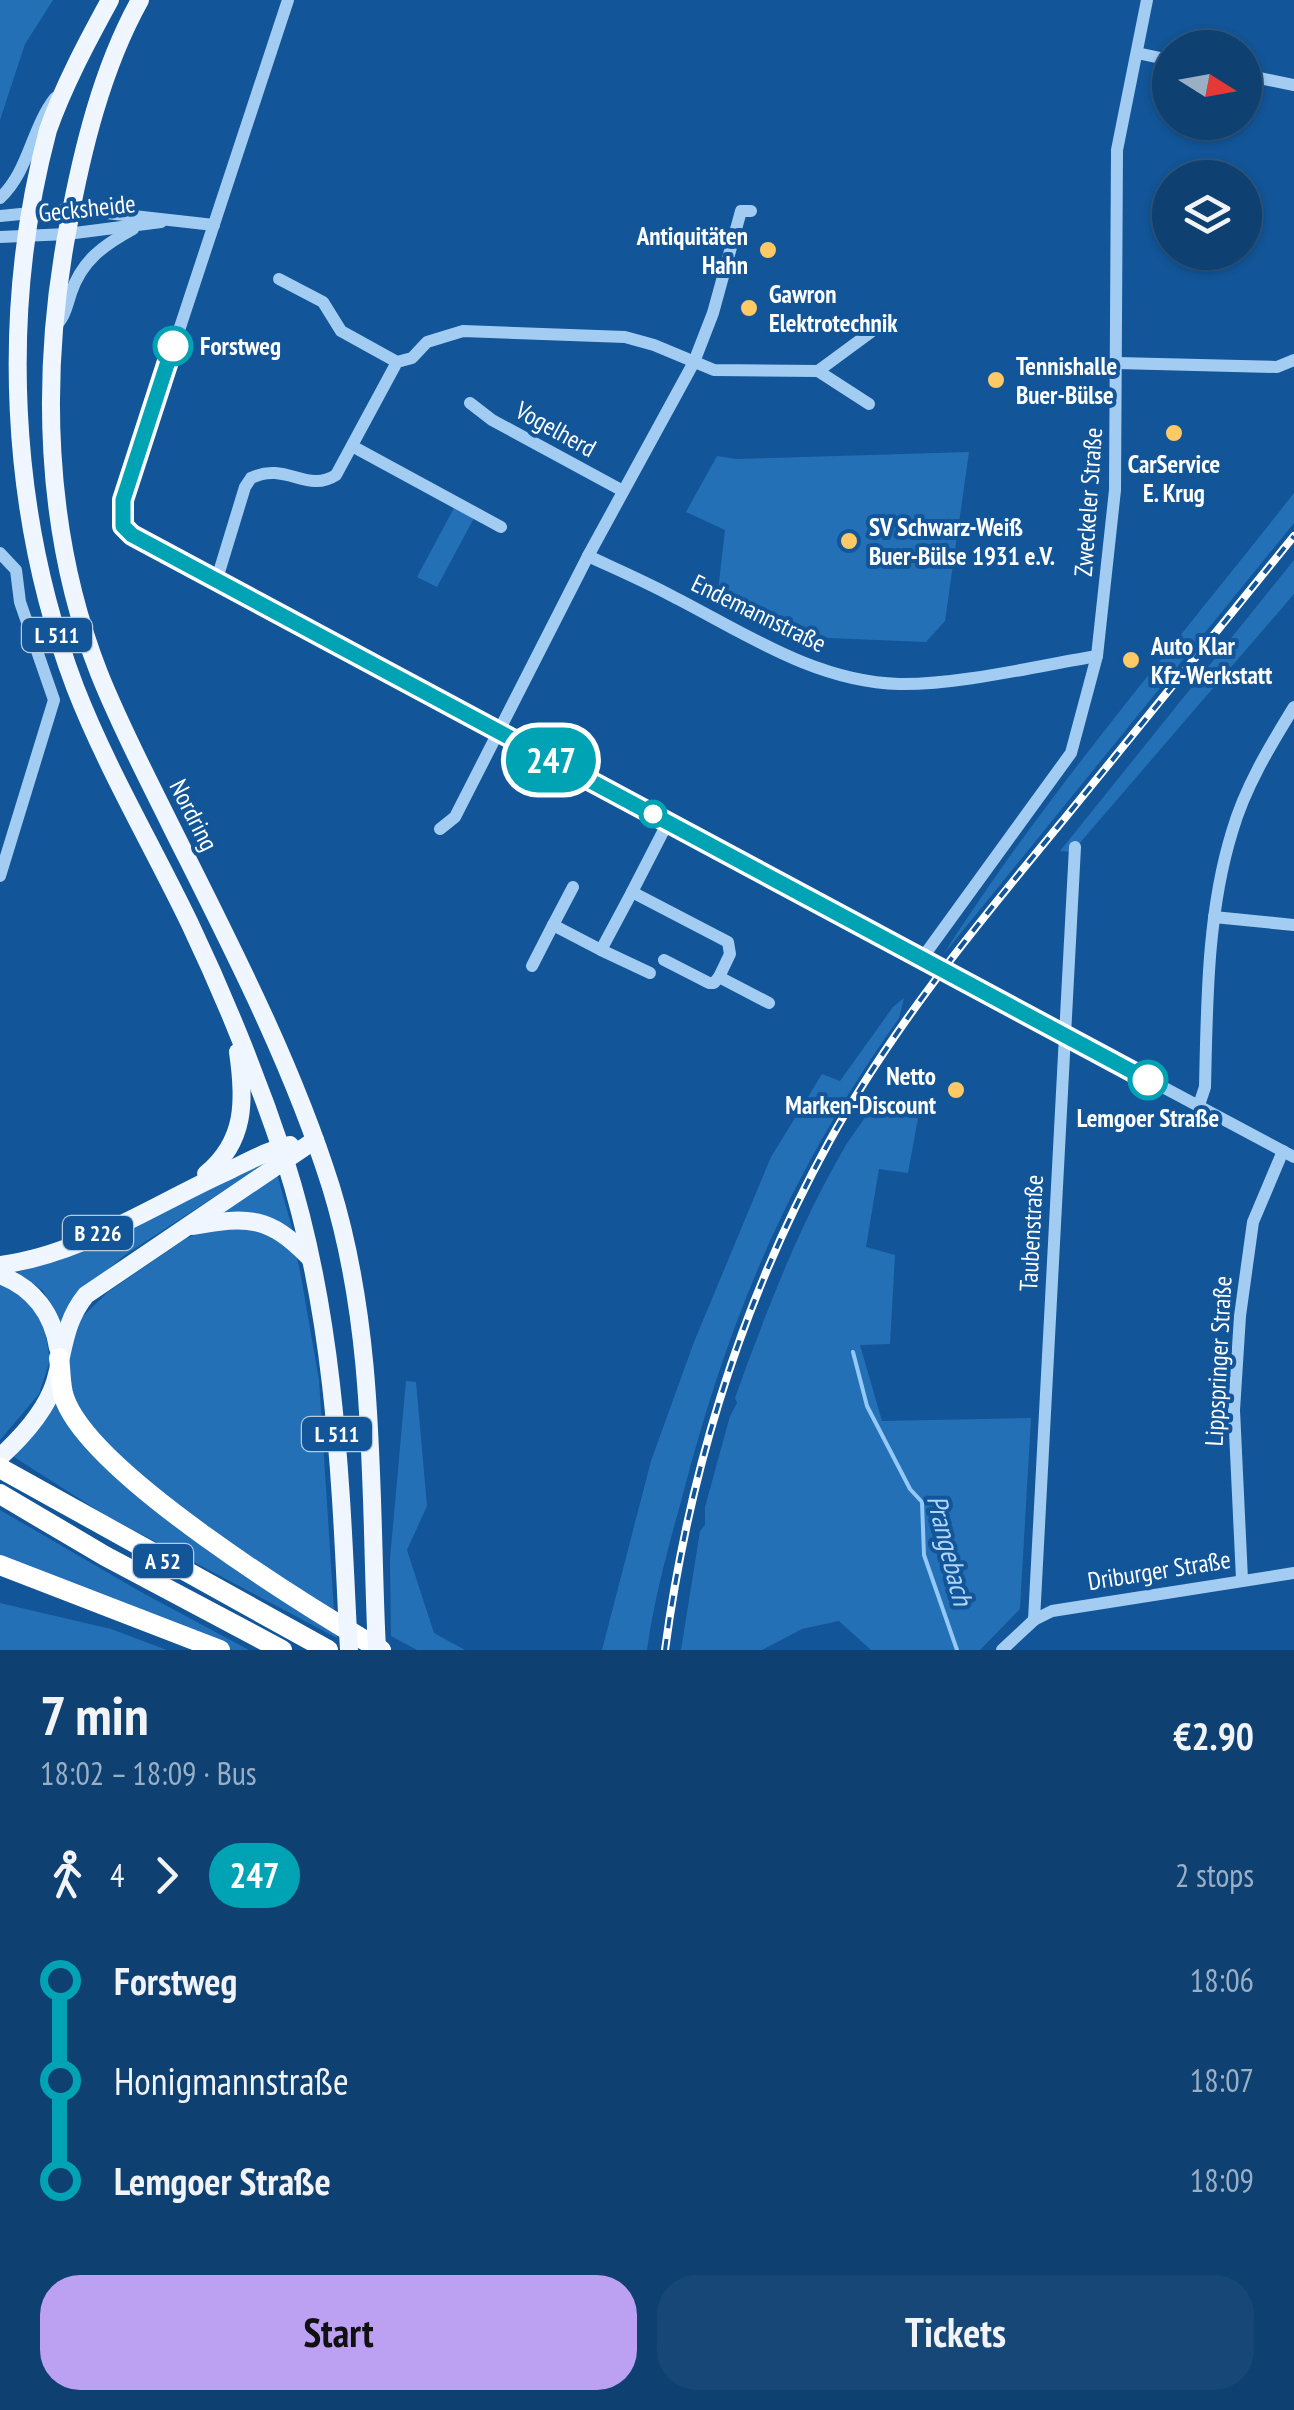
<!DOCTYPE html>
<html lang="en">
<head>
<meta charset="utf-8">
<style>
	:root { --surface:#0e4072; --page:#174777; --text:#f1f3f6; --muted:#9bafc4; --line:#2e5984; --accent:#bca0f2 }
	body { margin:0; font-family:"PT Sans Narrow",sans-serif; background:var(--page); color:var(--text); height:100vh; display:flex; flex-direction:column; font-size:38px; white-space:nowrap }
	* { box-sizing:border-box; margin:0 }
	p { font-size:32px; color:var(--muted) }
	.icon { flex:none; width:55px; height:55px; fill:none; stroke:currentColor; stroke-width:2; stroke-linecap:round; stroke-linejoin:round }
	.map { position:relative; height:1650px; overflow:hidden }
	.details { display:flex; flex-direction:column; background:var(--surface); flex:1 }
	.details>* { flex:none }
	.badge { padding:0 20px; border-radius:32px; font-size:35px; line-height:65px }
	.needle { width:65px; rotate:101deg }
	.tools { position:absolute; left:1152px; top:30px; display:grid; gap:20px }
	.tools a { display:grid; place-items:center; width:110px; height:110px; border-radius:50%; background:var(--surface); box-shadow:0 2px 8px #0004,0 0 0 2px var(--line); font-size:50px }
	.map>.badge { position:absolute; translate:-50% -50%; box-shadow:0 0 0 5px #fff }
	.legs { display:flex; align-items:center; gap:15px; height:110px; padding:0 40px; font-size:32px }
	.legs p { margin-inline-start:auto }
	.overview { display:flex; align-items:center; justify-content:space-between; height:170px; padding:0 40px }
	h1 { font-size:55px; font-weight:700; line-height:75px }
	.primary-button { display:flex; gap:20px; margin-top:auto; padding:20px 40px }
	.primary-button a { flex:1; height:115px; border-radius:40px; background:var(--accent); color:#111; font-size:40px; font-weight:700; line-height:115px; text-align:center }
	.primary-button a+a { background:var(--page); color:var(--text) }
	ul { padding:0 40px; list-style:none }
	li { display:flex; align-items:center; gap:35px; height:100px; font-size:38px }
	li i { display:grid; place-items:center; width:15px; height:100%; margin:0 12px; background:currentColor }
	li i::after { content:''; width:25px; height:25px; margin:-12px; border:8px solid; border-radius:50%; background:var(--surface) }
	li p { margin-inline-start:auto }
	li:first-child i { background:linear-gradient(#0000 50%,currentColor 0) }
	li:last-child i { background:linear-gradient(currentColor 50%,#0000 0) }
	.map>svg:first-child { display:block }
</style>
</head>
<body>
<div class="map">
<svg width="1294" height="1650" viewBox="0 0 1294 1650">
	<rect width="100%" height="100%" fill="#125598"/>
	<g fill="#2470b6">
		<path d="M0,0H53L25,44L0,120Z"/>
		<path d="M969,452L945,621L926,642L828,638L718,591L725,530L686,512L717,456L736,459Z"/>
		<path d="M1294,493V523L943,955C1047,792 1175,645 1294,493Z"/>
		<path d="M454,508L474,518L437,587L417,577Z"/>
		<path d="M1294,560V594L1072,852L1060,851Z"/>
		<path d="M904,998L899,1018C791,1171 730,1313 683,1494C669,1545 654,1598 647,1650H602L651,1461L694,1342L771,1157L822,1074L840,1081L893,1007Z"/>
		<path d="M872,1107L918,1118L908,1173L879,1169L866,1247L895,1255L890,1344L860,1345L882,1421L1031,1418L1020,1609L980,1650H871L839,1621L802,1629L762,1650H681L700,1531L705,1525V1507L730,1416L737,1403L735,1398C766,1312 799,1225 846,1145C854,1132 864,1120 872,1107Z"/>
		<path d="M272,1159L125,1255L94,1281L61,1324L43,1291L17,1272L58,1261L259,1161Z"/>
		<path d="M277,1174L292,1228L289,1230L217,1215Z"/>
		<path d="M252,1222L296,1254L300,1271L319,1380L334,1611L229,1544L111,1451L87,1425L73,1396L66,1356L79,1320L108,1292L185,1239L216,1226Z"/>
		<path d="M0,1283L28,1299L44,1326L50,1360L39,1394L0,1440Z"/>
		<path d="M406,1381L416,1382L427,1506L407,1550L434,1633L465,1650H417L391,1636L390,1559Z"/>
		<path d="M56,1395L77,1438L102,1463L337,1630V1638L105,1515L14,1457L45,1417Z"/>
		<path d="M0,1510L141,1592L249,1650H232L135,1609L0,1559Z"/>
		<path d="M0,1603L111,1629L167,1650H0Z"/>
	</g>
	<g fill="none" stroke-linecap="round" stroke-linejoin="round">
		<path stroke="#94c8f7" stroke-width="4" d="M853,1352L867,1406L910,1489L922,1502L924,1555L957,1650"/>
		<g stroke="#a3ccf3" stroke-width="12">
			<path d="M288,0L123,500C119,524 126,531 145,544L1294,1157"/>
			<path d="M1137,53L1170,60"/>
			<path d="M1245,75L1294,85"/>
			<path d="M0,198C29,171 31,129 55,98"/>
			<path d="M0,216L71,209L214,225"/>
			<path d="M0,237L67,234L161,222"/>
			<path d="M279,279L323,302L341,331L397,362"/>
			<path d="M53,329C65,317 66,309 71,293C82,260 104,245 133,229"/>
			<path d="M1117,363L1277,367L1294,360"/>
			<path d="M818,371L869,404"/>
			<path d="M470,403L492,420L623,491"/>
			<path d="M352,446L501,527"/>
			<path d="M0,553L16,570L20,602L54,700L0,876"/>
			<path d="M588,556C616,569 644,581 672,596C743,632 815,682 899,684C958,685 1037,666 1097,656"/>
			<path d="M216,582L245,487L251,478C286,461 307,494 336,475L397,362L412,358L427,342L463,331L625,337L654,345L714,370L818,371L871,332"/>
			<path d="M668,822L632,892L728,942L730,954L719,977"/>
			<path d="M440,829L455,817L588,556L694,362L713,313L741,211H751"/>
			<path d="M1214,917L1294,925"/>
			<path d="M553,925L573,887"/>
			<path d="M601,950L650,973"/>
			<path d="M923,957L1071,753L1097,656L1115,490L1117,150L1147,0"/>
			<path d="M664,960L709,983H714L719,977L769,1003"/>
			<path d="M532,966L553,925L601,950L632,892"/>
			<path d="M1199,1105L1205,1087C1207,1003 1207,913 1232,832C1245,787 1270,746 1294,707"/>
			<path d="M1242,1579L1234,1410L1240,1316L1253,1222L1283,1151"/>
			<path d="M1034,1620L1075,847"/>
			<path d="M1002,1650L1034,1620L1052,1611L1294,1573"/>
		</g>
		<g stroke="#eff6ff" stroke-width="18">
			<path d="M110,0C87,42 64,85 48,130C0,310 9,512 75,687C107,769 152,845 190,924C226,1000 258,1079 285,1160C332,1306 340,1461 347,1613"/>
			<path d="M140,0C102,68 82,151 68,227C40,374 44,533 99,673C120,726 147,777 172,828C230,944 292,1063 331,1187C375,1330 370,1481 376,1628"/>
			<path d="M206,1174C246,1141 245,1100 238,1052"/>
			<path d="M193,1226C248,1216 269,1216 309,1257"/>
			<path d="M0,1265C80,1255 153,1205 226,1172C247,1162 268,1150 290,1145"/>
			<path d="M0,1275C33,1287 53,1314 58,1348"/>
			<path d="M0,1457C22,1437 46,1411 55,1382C64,1350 64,1322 86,1295L315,1140"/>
		</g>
		<g stroke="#fff" stroke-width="20">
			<path d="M59,1358C61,1370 60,1385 64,1397C89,1473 308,1607 381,1650"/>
			<path d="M0,1468L328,1650"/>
			<path d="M0,1494L105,1556L282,1650"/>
			<path d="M0,1565L220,1650"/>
		</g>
		<g stroke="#fff" stroke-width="8">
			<path id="rail" d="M665,1650C689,1471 742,1300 829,1142C894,1024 980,921 1065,818C1142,724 1218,630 1294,536"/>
		</g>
		<use href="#rail" stroke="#125598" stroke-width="4" stroke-dasharray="11" stroke-linecap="butt"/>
		<g stroke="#eff6ff" stroke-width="18">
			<path d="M347,1613L349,1650"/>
			<path d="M376,1628L377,1650"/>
		</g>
	</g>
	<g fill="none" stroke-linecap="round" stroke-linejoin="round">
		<g stroke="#fff" stroke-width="22">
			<path id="line-1" d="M173,346L123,500V526L132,535L1148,1080"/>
		</g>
		<use href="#line-1" stroke="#00a3b4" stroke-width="15"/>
	</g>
	<g fill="#ffc965" stroke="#125598" stroke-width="4">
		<circle cx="768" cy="250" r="10"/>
		<circle cx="749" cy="308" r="10"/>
		<circle cx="996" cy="380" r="10"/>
		<circle cx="1174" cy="433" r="10"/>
		<circle cx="849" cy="541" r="10"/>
		<circle cx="1131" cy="660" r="10"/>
		<circle cx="956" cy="1090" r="10"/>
	</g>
	<g fill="#fff" stroke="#00a3b4" stroke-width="5">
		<circle cx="173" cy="346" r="18"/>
		<circle cx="653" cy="814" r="12"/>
		<circle cx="1148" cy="1080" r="18"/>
	</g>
	<g text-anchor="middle" stroke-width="8" stroke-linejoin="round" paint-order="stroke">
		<g fill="#125598" stroke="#b8cce0" stroke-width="2.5">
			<rect x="22" y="618" width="70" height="34" rx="8"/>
			<rect x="63" y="1216" width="70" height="34" rx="8"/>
			<rect x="302" y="1417" width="70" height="34" rx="8"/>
			<rect x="133" y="1544" width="60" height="34" rx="8"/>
		</g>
		<g font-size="22" font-weight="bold" fill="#fff">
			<text x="57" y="643">L 511</text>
			<text x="98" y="1241">B 226</text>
			<text x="337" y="1442">L 511</text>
			<text x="163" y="1569">A 52</text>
		</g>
		<g font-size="25" fill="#fff" stroke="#125598">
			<text transform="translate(87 208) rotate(-6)" y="9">Gecksheide</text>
			<text transform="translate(556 429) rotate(29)" y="9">Vogelherd</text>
			<text transform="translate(1088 502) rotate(-86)" y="9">Zweckeler Straße</text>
			<text transform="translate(759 613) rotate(26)" y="9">Endemannstraße</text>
			<text transform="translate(194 815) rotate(63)" y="9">Nordring</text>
			<text transform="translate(1031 1233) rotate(-87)" y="9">Taubenstraße</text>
			<text transform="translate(1218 1361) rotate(-87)" y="9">Lippspringer Straße</text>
			<text transform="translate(1159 1570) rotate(-9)" y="9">Driburger Straße</text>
		</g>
		<g font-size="25" font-weight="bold" fill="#fff" stroke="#125598" text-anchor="start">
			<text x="748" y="245" text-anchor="end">Antiquitäten<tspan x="748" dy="29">Hahn</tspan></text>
			<text x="769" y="303">Gawron<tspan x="769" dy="29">Elektrotechnik</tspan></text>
			<text x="1016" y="375">Tennishalle<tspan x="1016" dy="29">Buer-Bülse</tspan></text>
			<text x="1174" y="473" text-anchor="middle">CarService<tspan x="1174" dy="29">E. Krug</tspan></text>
			<text x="869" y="536">SV Schwarz-Weiß<tspan x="869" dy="29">Buer-Bülse 1931 e.V.</tspan></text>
			<text x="1151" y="655">Auto Klar<tspan x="1151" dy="29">Kfz-Werkstatt</tspan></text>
			<text x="936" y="1085" text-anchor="end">Netto<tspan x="936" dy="29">Marken-Discount</tspan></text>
		</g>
		<g font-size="25" font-weight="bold" fill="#fff" stroke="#125598" text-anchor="start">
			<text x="200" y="355">Forstweg</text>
			<text x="1148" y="1127" text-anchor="middle">Lemgoer Straße</text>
		</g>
		<g font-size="28" font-style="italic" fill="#afd6fa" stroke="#125598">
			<text transform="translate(950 1550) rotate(76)" y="10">Prangebach</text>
		</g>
	</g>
</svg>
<div class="tools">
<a><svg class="needle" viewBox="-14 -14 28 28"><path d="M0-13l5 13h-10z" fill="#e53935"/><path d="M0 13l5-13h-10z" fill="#9bafc4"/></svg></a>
<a><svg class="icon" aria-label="layers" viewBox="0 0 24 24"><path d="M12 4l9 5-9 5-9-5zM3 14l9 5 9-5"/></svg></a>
</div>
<b class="badge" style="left:551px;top:760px;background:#00a3b4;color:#fff">247</b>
</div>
<section class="details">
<div class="overview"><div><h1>7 min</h1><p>18:02 – 18:09 · Bus</p></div><b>€2.90</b></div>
<div class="legs"><svg class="icon" aria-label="walk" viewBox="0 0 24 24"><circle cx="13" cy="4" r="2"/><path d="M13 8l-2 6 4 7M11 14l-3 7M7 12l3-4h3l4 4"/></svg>4<svg class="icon" aria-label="forward" viewBox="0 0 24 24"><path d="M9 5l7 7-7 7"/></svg><b class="badge" style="background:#00a3b4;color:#fff">247</b><p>2 stops</p></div>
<ul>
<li><i style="color:#00a3b4"></i><b>Forstweg</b><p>18:06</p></li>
<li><i style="color:#00a3b4"></i><span>Honigmannstraße</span><p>18:07</p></li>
<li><i style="color:#00a3b4"></i><b>Lemgoer Straße</b><p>18:09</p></li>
</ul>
<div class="primary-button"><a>Start</a><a>Tickets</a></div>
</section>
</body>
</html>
